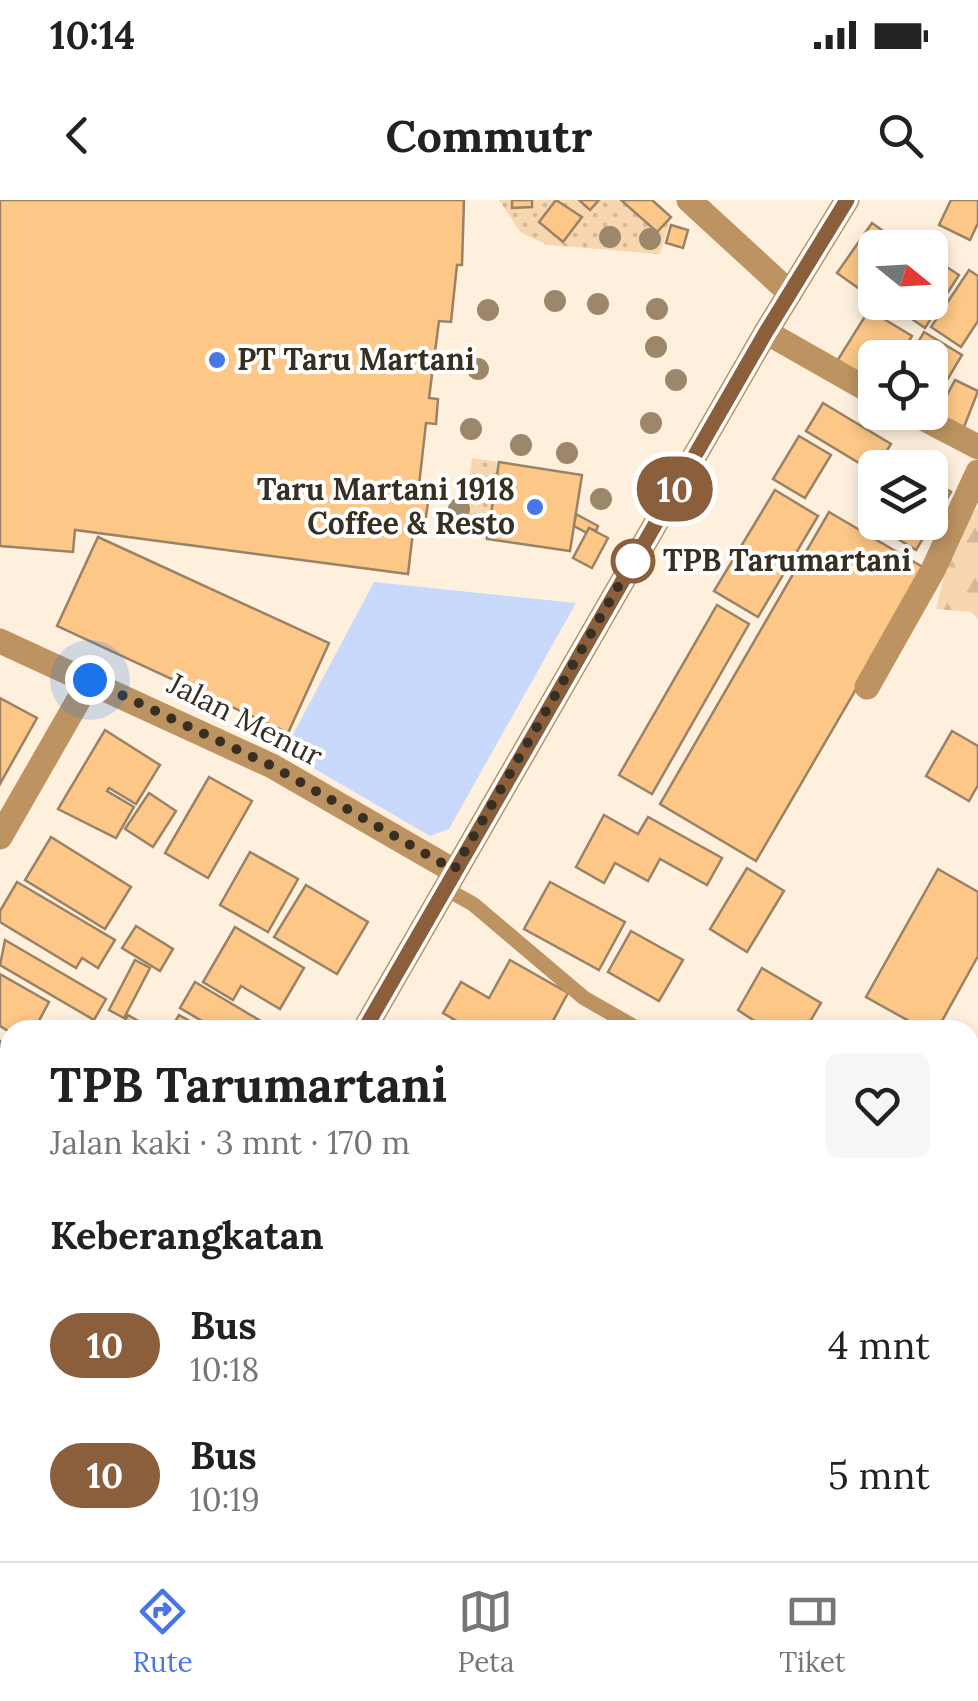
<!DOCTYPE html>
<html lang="id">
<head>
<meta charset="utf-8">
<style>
	:root { --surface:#fff; --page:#f6f6f6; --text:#222; --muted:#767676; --line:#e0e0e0; --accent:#4876e8 }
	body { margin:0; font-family:Lora,serif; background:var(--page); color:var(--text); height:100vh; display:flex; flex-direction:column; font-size:38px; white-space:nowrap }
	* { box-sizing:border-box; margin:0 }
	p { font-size:32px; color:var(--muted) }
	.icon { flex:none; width:55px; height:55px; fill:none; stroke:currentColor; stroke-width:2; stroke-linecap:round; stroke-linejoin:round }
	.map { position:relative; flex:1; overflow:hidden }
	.details { position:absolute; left:0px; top:820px; width:980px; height:542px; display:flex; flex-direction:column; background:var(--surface); border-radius:30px 30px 0 0; box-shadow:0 5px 15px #0003 }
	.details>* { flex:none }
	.badge { padding:0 20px; border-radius:32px; font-size:35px; line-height:65px }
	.needle { width:65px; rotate:108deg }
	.tools { position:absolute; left:858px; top:30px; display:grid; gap:20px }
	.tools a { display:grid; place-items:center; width:90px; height:90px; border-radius:15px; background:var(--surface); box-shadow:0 5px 15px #0003; font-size:50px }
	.you { position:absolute; width:50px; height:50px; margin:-25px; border:8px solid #fff; border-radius:50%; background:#1a73e8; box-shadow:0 0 0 15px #1a73e833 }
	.map>.badge { position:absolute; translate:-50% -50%; box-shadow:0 0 0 5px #fff }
	h2 { padding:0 50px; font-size:38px; line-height:90px }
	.round { display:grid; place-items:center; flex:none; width:105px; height:105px; border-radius:15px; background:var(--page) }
	.overview { display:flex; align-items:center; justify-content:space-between; height:170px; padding:0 50px }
	h1 { font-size:48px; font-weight:800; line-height:75px }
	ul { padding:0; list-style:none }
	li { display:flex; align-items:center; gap:30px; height:130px; padding:0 50px }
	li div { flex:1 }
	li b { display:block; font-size:38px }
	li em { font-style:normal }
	li .badge { min-width:110px; font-weight:700; text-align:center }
	.status { display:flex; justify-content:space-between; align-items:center; height:70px; padding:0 50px; background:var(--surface); direction:ltr }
	.status svg { height:28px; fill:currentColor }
	header { display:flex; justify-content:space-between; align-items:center; height:130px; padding:0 50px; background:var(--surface); font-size:45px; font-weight:800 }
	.dock { display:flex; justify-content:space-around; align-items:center; height:140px; border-top:2px solid var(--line); background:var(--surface); font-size:28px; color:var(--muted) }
	.dock a { display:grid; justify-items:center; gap:5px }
	.dock .active { color:var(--accent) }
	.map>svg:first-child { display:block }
</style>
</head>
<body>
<div class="status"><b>10:14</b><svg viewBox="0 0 49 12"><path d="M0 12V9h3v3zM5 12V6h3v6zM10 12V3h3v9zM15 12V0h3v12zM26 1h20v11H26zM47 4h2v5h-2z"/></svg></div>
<header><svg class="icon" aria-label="back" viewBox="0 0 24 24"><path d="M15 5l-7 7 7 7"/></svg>Commutr<svg class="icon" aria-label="search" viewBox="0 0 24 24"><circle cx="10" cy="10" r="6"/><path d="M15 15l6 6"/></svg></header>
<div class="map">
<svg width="978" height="1361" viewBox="0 0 978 1361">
	<defs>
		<pattern id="grass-dots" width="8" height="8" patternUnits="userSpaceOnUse" patternTransform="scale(2.5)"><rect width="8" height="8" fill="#f8d7b0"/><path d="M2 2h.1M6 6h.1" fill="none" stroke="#d5b997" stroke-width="1.8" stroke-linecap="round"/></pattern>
		<pattern id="forest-firs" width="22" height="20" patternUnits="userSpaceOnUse" patternTransform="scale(2.5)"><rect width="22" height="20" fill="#f8d7b0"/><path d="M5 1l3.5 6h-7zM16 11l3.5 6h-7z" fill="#d5b997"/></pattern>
	</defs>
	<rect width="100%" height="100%" fill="#fff0de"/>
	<g fill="url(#grass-dots)">
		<path d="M499,0H579L590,9L599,0H621L657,31L671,17L660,54L548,45L521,33Z"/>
		<path d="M472,258L499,262L487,339L461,336Z"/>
	</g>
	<g fill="url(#forest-firs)">
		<path d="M978,307V419L971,412L936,409L954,335Z"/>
		<path d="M771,1353L772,1352L847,1353L845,1361H766Z"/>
	</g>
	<path fill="#c9d9fb" d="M374,382L576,403L449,629L430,636L284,551Z"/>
	<g fill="#fcc787" stroke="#998266" stroke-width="2.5">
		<path d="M0,0H464L462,65H457L451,122L439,121L429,198L438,199L436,224L426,223L418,294L429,295L425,324L414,323L408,374L75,330L73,352L0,346Z"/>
		<path d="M512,0H532V7L512,8Z"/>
		<path d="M556,0L582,17L563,42L539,22Z"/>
		<path d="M579,0H599L590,10Z"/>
		<path d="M621,0H652L671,17L657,32Z"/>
		<path d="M951,0H978V23L970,40L939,25Z"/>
		<path d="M872,23L907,48H875V100L837,73Z"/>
		<path d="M671,25L688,30L683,48L666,43Z"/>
		<path d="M930,56L959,75L925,128L887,102H930Z"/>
		<path d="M969,70L978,76V121L961,147L931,127Z"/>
		<path d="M869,110L912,136L899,158H875V185L837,161Z"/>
		<path d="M924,132L962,155L930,209V158H909Z"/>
		<path d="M955,180L978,191L962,232L935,218Z"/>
		<path d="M823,203L891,244L874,272L806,231Z"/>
		<path d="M799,236L831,255L805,298L773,279Z"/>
		<path d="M499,262L582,275L570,351L487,339Z"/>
		<path d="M930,279L951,292L916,350L885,331L890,322H930Z"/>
		<path d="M775,290L818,316L758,417L714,391Z"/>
		<path d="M829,312L926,369L756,661L660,604Z"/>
		<path d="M576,314L598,326L596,331L589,328L587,333L574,326Z"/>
		<path d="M589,328L608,338L592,368L573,358Z"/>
		<path d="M98,337L329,443L288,533L57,426Z"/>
		<path d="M717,405L749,424L652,594L619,575Z"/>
		<path d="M0,498L37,518L0,584Z"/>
		<path d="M105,530L160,565L136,604L109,588L107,591L134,607L116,638L58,609Z"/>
		<path d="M952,531L978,546V585L969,601L926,576Z"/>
		<path d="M209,577L252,601L208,678L165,653Z"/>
		<path d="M149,593L176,611L153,647L125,629Z"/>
		<path d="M604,615L638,634L648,617L722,658L707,685L660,659L648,681L615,663L604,683L576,667Z"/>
		<path d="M51,637L131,687L105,729L25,680Z"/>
		<path d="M250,652L298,679L268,732L220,705Z"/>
		<path d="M747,668L784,691L747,752L710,729Z"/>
		<path d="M938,669L978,692V756L937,830H925L866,797Z"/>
		<path d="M17,682L115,740L98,768L82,758L76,768L0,722V711Z"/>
		<path d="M550,682L625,722L599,770L524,729Z"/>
		<path d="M306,685L368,722L337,774L274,737Z"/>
		<path d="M136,726L173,749L160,771L122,748Z"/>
		<path d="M235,727L304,768L280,809L241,786L233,800L203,782Z"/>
		<path d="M631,731L683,760L659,801L608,772Z"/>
		<path d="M5,740L106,799L94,820L0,765Z"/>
		<path d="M135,760L150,768L124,818L109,810Z"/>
		<path d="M510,760L568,793L548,830H472L443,813L461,782L489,798Z"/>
		<path d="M762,768L821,803L805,830H747L753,820L738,810Z"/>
		<path d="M0,774L49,802L34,830L10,832L0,826Z"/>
		<path d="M195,782L276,830H217L180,808Z"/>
		<path d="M128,815L154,830H120Z"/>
		<path d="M179,815L206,830H170Z"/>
		<path d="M0,841L10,846V919L0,914Z"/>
		<path d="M0,991L10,996V1017L0,1034Z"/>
		<path d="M10,1110V1162L0,1156V1127Z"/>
		<path d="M0,1226L10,1232L0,1251Z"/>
		<path d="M978,1227V1275L970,1273Z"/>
		<path d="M10,1253V1297L0,1291V1271Z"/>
		<path d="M970,1276L978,1278V1312L970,1310Z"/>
		<path d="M0,1314L10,1320V1339L0,1355Z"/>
		<path d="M970,1317L978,1319V1354L970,1352Z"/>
		<path d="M169,1352H330L345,1361H164Z"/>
		<path d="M384,1352H580L587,1357L585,1361H387L381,1357Z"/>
	</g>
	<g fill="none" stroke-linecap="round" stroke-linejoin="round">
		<path stroke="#bd9461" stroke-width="15" d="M444,688L473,704L584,798L640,830"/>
		<g stroke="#bd9461" stroke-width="25">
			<path d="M689,0L790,93"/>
			<path d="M766,132L875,194"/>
			<path d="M911,212L978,247"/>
			<path d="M0,441L272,566L454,671"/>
			<path d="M867,487L933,370L978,272"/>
			<path d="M0,637L90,480"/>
			<path d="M152,1361L157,1352"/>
		</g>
		<g stroke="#bd9461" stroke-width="25">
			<path d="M364,830L766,132L847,0"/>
			<path d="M63,1361L67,1352"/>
		</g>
		<g stroke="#766b5d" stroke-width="8" stroke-dasharray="15 8" stroke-linecap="butt">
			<path d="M970,1018L978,984"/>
			<path d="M970,1109L978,1076"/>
			<path d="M970,1186L978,1152"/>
			<path d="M888,1361L890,1352"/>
			<path d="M910,1361L912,1352"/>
			<path d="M934,1361L935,1352"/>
		</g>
	</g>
	<g fill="#9c876a">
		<circle cx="610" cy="37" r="11"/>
		<circle cx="650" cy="39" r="11"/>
		<circle cx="555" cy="101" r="11"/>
		<circle cx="598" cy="104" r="11"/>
		<circle cx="657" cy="109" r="11"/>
		<circle cx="488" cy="110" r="11"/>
		<circle cx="656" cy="147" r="11"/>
		<circle cx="478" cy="169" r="11"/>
		<circle cx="676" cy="180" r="11"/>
		<circle cx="651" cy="223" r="11"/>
		<circle cx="471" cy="229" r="11"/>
		<circle cx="521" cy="245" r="11"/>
		<circle cx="567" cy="253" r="11"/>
		<circle cx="601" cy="299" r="11"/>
		<circle cx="459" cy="309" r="11"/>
	</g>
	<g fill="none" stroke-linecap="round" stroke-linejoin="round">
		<g stroke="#fff" stroke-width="22">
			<path id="line" d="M364,830L766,132L847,0"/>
		</g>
		<use href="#line" stroke="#8b5e3c" stroke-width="15"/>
		<path stroke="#382f23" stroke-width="10" stroke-dasharray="0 18" d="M90,480L272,566L454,670L633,361"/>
	</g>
	<g fill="#4876e8" stroke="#fff" stroke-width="4">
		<circle cx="217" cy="160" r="10"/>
		<circle cx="535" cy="307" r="10"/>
	</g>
	<circle fill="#fff" stroke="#8b5e3c" stroke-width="5" cx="633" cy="361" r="20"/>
	<g text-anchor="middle" stroke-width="8" stroke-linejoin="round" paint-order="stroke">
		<g font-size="30" font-weight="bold" fill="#382f23" stroke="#fff" text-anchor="start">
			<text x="237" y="170">PT Taru Martani</text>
			<text x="515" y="300" text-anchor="end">Taru Martani 1918<tspan x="515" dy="34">Coffee &amp; Resto</tspan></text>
		</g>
		<g font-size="30" font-weight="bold" fill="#382f23" stroke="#fff" text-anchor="start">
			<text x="663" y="371">TPB Tarumartani</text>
		</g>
		<g font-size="30" fill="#382f23" stroke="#fff">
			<text transform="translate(245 520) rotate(27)" y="10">Jalan Menur</text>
		</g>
	</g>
</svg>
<div class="tools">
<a><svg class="needle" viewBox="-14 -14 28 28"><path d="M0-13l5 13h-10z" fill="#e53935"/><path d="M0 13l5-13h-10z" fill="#767676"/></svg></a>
<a><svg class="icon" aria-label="locate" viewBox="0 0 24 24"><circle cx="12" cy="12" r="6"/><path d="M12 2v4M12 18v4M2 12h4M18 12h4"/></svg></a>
<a><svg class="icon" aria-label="layers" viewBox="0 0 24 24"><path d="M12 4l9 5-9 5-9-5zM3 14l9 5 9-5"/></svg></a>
</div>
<div class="you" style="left:90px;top:480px"></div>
<b class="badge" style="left:675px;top:289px;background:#8b5e3c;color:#fff">10</b>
<section class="details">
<div class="overview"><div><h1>TPB Tarumartani</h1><p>Jalan kaki · 3 mnt · 170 m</p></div><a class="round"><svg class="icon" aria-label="heart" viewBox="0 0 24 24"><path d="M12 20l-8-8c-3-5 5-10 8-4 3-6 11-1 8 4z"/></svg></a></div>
<h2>Keberangkatan</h2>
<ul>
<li><span class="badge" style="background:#8b5e3c;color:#fff">10</span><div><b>Bus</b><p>10:18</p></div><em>4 mnt</em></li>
<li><span class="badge" style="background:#8b5e3c;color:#fff">10</span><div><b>Bus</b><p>10:19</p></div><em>5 mnt</em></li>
</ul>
</section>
</div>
<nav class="dock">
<a class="active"><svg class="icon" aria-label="directions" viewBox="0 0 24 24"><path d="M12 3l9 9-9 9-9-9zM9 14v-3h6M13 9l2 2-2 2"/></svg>Rute</a>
<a><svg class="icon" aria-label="map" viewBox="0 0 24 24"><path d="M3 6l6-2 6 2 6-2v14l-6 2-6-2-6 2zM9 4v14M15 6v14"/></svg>Peta</a>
<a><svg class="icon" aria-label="tickets" viewBox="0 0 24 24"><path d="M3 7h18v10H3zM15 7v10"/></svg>Tiket</a>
</nav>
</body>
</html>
